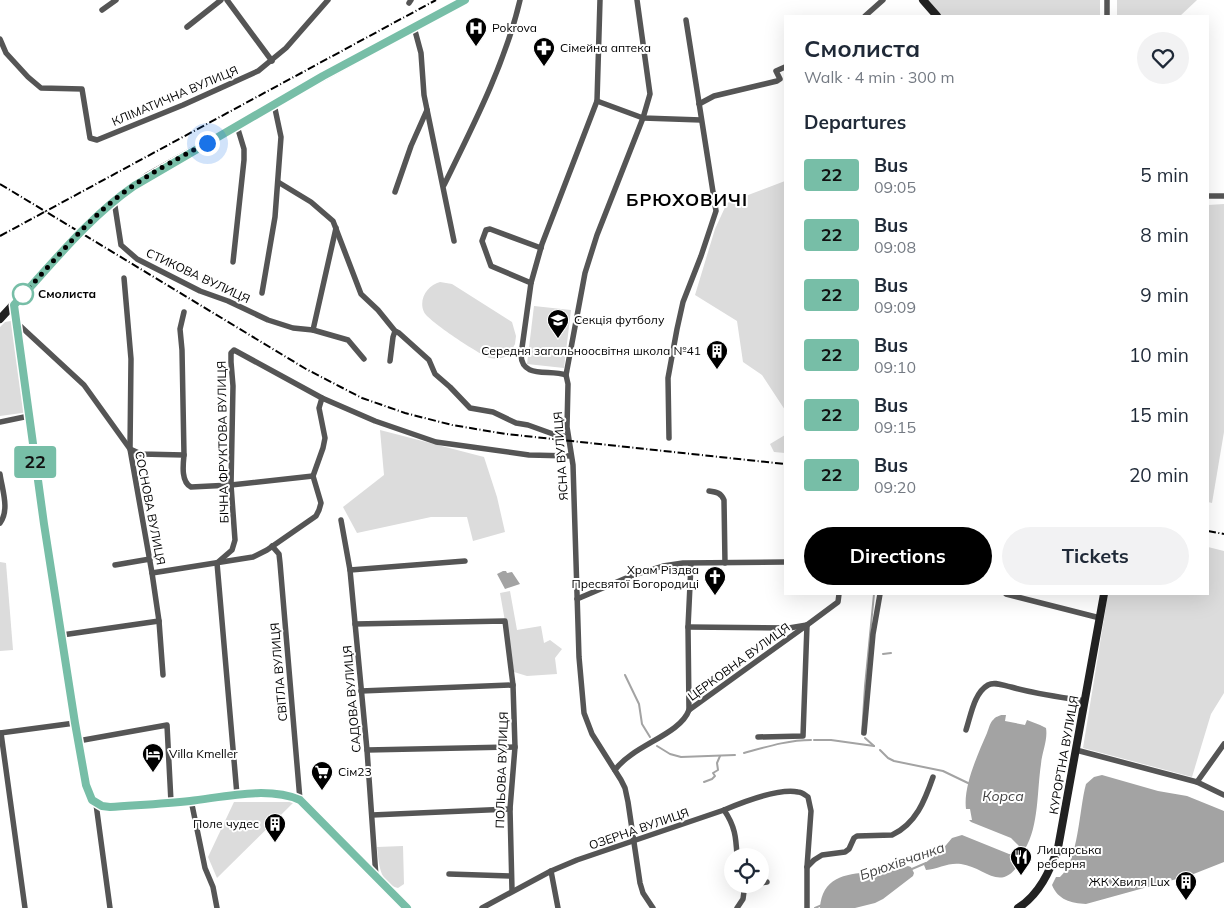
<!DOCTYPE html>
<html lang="en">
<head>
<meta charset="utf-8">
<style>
	:root { --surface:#fff; --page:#f2f2f3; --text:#1f2937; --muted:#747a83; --accent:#000 }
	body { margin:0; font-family:Mulish,sans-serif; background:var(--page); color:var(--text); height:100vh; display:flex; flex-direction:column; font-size:19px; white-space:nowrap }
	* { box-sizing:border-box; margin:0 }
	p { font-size:16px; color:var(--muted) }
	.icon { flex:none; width:28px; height:28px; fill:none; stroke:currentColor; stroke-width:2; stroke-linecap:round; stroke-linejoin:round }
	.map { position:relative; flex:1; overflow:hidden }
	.details { position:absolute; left:784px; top:15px; width:425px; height:580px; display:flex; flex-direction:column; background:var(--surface); border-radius:0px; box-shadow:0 5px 20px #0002 }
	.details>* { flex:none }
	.badge { padding:0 10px; border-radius:4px; font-size:18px; line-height:32px }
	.tools { position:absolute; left:724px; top:848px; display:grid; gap:10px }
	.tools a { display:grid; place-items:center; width:45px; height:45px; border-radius:50%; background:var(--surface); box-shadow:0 5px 20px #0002; font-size:25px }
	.you { position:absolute; width:25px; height:25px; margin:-12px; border:4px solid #fff; border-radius:50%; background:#1a73e8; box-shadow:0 0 0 8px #1a73e833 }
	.map>.badge { position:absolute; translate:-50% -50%; box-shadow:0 0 0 2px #fff }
	h2 { padding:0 20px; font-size:19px; line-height:45px }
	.round { display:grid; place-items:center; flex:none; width:52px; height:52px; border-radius:26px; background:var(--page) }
	.head { display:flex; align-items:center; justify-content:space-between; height:85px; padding:0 20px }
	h1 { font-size:24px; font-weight:700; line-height:38px }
	.action { display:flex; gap:10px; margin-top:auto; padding:10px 20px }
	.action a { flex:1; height:58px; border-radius:30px; background:var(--accent); color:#fff; font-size:20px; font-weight:700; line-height:58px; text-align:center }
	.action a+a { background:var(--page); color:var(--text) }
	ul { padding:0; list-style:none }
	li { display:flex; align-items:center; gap:15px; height:60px; padding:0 20px }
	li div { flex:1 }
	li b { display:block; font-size:19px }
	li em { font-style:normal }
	li .badge { min-width:55px; font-weight:700; text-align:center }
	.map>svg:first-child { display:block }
</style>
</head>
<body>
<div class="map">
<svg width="1224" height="908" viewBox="0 0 1224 908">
	<rect width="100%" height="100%" fill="#fff"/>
	<g fill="#dcdcdc">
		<path d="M927,0H1100V16H941Z"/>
		<path d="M1117,0H1197L1180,16H1117Z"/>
		<path d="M785,181V410L762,375L743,362L737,321L695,295L715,229L727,203Z"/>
		<path d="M1224,204V432L1212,503L1208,502V205Z"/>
		<path d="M440,282L452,284L512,322L516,336L515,344L509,355C503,358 497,360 490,358C480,355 428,321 424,312C418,299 428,285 440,282Z"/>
		<path d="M534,306L571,310L564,368L527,364Z"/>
		<path d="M16,320L29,412L0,416V327L5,322L11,321L12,324Z"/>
		<path d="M380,430L484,457L497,497L505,532L473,541L467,517H431L357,533L343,507L384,475Z"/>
		<path d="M785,435V453L774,452L770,444Z"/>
		<path d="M1208,547L1224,551V693L1211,714L1192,777L1083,748L1108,594H1208Z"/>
		<path d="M0,562L6,563L13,650L0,651Z"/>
		<path d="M510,591L517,630L541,626L544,643L550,640L562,649L555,658L557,674L527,676L514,672L500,593Z"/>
		<path d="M234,802H294L217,878L208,857Z"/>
		<path d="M403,846L404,884L398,888C379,883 379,863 377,847Z"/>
	</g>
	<g fill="#a3a3a3">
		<path d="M503,571H506L507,573L512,572L520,584L505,589L497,574Z"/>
		<path d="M1001,715H1006L1005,721L1025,725L1027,720L1040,725L1046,728C1048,740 1042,752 1041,764C1037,790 1039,826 1025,849L1020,847L1011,838L971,822L969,820H972L970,809H966C963,786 978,754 987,733C989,728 990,722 994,719C995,717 999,716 1001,715Z"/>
		<path d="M1102,775L1158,791L1187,796L1224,811V862L1191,875L1086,904C1071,903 1058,900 1052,885L1056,877H1060C1079,860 1079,809 1086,784L1094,777Z"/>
		<path d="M962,835L1009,854L1015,855L1020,862C1001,894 985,867 961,864C949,862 938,869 926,870L924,865L925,863L941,851L952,838Z"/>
		<path d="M908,866L911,867L914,873L913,876L883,899L875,903L855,908H820C822,878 844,874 870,872C875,871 880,873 885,872C893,871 901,868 908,866Z"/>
	</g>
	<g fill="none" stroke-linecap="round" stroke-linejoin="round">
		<g stroke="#a3a3a3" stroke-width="2">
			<path d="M883,654L891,653"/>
			<path d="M625,675L639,704L642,724L650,737"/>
			<path d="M862,734L865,686L874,594"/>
			<path d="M865,738L874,746"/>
			<path d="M814,740H831L874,746"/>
			<path d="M657,746L670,754L681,757L735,755"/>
			<path d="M880,750L888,758L894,761L943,771L970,784"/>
			<path d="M744,753C766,747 788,740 811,740"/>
			<path d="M704,782L712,779L715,776L713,773L718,770L717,763L720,756"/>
			<path d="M1016,866L1026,867"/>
			<path d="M912,869L926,863"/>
			<path d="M815,908L822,905"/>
		</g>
		<g stroke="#555" stroke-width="5.5">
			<path d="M227,0L272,61"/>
			<path d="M637,0L650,94L643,118L597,235L585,273L566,375L568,384L567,427L573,465L579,657L584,713L592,734L621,780L625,788L628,802L640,883L643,893L653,908"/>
			<path d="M409,3L411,0"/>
			<path d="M102,10L116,0"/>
			<path d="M865,16L883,0"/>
			<path d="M1107,16V0"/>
			<path d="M187,27L221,0"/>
			<path d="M414,27L421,53L424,95L454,241"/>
			<path d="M0,39L6,53L28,77L41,88L82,89L90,138L97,140L183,105L258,71L286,48L328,0"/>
			<path d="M597,101L643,118L701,120"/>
			<path d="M699,104L714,96L777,81L780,79L776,71L785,67"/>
			<path d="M278,182L311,202L333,221L361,294L378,310L395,331L399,333L429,360L435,374L450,387L470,408L493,412L516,423L528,425L553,434L568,437"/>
			<path d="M444,185C473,126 505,64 520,0"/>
			<path d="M395,192L411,146L427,110"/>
			<path d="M1208,196H1224"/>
			<path d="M114,200L121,245L137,259L200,291L228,301L268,320L293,328L313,330L348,340L364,359"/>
			<path d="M233,262L244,160V149L237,126"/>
			<path d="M124,278L131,359L130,449L141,454L184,455C183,465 181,482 191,487L231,485L313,476"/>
			<path d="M531,283L491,266L482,241L486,230L490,229L541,248"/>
			<path d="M262,293L275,217L281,137L274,104"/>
			<path d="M14,305L44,525L75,723L88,793L96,804L110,908"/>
			<path d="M184,312L180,329L182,350L184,455"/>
			<path d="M17,323L84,385L130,449L152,573L159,621L163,675"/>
			<path d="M313,330L336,228"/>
			<path d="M390,361L393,337L395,331"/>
			<path d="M566,375C549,369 522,379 521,355L531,283L542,244L597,101L600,0"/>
			<path d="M0,422L29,416"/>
			<path d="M669,438L668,378L677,329L683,302L701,256L716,211L686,20"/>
			<path d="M0,474C2,489 10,510 0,523"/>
			<path d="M709,491C717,492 721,493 724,500L725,563"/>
			<path d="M341,520L350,570L367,750L376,877"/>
			<path d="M272,546L279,554L280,563L300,800"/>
			<path d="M115,565L150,559"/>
			<path d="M350,570L465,561"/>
			<path d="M152,573L253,557L267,550L316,516L319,510L321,503L313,476L323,448L325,438L319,408L322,398"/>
			<path d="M1006,594L1100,618"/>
			<path d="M577,599L631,576L663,566L683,563L785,562"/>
			<path d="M355,624L505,621L513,685L515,747L510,809L512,890"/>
			<path d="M688,627L789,628L807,625L838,602L839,594"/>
			<path d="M62,635L159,621"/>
			<path d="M361,691L513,685"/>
			<path d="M689,710L688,627L691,564"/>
			<path d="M966,730C971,715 974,693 988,685C995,681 1004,686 1011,687C1035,694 1060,697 1085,701"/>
			<path d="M0,733L75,723"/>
			<path d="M1,733L25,908"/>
			<path d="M864,733L873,634L880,594"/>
			<path d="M758,737L803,736L807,625"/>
			<path d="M78,741L167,725L171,802"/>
			<path d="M367,750L515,747"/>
			<path d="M1076,750L1197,782L1224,795"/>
			<path d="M615,770C633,745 680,735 689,710L807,625"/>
			<path d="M1197,782L1224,744"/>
			<path d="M237,795L217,563L232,550L235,540L231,485L233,386L231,362V353L234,350L322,398L375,421L436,442L529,455L571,456"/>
			<path d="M191,800L205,868L213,887L217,908"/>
			<path d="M96,804L110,807L273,793L287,794L300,800L407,908"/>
			<path d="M724,810C735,826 736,837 737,856"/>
			<path d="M372,815L510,809"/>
			<path d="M807,867L814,860L822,855L845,852L849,849L854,838L857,836L892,835C916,824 925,800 933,777"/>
			<path d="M551,871L558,908"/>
			<path d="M449,874L511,876"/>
			<path d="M760,883L767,882"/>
			<path d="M746,886L757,884"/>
			<path d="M482,908L551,871L577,860L724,810C743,802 778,788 798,792C802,792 805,795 808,797L811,811L807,867V908"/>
			<path d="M737,908L743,899L745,884"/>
		</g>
		<g stroke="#222" stroke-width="8">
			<path d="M923,0L937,16"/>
			<path d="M0,319L80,232L120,196L148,176L323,77L465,0"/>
			<path d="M1018,908C1039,895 1050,871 1058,848L1104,594"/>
		</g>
		<g stroke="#000" stroke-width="2" stroke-dasharray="8 2.5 1 2.5" stroke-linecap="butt">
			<path d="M0,184L306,369L362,398L405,413L452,425L506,434L785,464"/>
			<path d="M0,236L436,0"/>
			<path d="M1208,531L1224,534"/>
		</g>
	</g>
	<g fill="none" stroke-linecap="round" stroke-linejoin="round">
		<g stroke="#fff" stroke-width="11">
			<path id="line" d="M407,908L300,800C268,786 224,797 190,801C164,804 137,805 110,807L102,806L92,800L86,785L75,723L44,524L14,305C52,264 88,218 134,186L323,76L465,0"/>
		</g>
		<use href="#line" stroke="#77bea7" stroke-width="8"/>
		<path stroke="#000" stroke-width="5" stroke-dasharray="0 9" d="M23,294C55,261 83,224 119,196C146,175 177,159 207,143"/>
	</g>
	<defs>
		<g id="hospital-pin" transform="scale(1.125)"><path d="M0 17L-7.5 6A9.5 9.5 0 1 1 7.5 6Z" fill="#000" stroke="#fff"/><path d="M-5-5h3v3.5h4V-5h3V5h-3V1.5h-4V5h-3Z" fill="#fff"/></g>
		<g id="pharmacy-pin" transform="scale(1.125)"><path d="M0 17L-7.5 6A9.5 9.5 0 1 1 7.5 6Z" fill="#000" stroke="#fff"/><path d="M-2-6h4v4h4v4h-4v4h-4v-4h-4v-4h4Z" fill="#fff"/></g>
		<g id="school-pin" transform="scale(1.125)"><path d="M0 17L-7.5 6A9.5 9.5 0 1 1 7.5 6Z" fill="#000" stroke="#fff"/><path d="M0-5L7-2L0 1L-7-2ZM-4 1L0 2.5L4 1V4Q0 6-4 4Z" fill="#fff"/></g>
		<g id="building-pin" transform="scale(1.125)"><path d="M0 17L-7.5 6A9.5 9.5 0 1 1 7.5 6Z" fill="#000" stroke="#fff"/><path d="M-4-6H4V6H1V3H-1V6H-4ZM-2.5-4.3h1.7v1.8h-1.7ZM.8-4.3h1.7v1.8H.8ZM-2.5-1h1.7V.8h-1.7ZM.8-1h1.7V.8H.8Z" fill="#fff"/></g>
		<g id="church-pin" transform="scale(1.125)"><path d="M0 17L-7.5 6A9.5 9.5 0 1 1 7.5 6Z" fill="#000" stroke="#fff"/><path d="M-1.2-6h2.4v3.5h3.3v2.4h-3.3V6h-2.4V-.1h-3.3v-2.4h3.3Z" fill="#fff"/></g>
		<g id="hotel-pin" transform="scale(1.125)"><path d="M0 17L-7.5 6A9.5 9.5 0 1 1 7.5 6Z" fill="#000" stroke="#fff"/><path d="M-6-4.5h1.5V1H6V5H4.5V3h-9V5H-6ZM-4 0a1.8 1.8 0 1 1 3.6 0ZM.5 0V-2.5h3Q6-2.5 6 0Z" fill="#fff"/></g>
		<g id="supermarket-pin" transform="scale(1.125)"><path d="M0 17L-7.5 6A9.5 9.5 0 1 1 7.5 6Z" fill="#000" stroke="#fff"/><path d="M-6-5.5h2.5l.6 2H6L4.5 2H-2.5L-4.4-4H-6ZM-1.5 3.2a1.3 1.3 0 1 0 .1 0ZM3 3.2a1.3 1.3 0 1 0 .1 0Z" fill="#fff"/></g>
		<g id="restaurant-pin" transform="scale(1.125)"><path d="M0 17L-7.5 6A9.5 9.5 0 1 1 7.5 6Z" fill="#000" stroke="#fff"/><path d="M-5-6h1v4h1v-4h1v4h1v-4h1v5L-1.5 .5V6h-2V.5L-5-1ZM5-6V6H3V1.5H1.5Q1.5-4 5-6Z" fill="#fff"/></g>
	</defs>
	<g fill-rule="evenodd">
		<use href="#hospital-pin" x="476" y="28"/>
		<use href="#pharmacy-pin" x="544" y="48"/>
		<use href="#school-pin" x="558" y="320"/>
		<use href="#building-pin" x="717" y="351"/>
		<use href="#church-pin" x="715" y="577"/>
		<use href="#hotel-pin" x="153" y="754"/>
		<use href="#supermarket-pin" x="322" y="772"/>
		<use href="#building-pin" x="275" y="824"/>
		<use href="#restaurant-pin" x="1021" y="857"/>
		<use href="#building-pin" x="1186" y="882"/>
	</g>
	<circle fill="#fff" stroke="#77bea7" stroke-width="2.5" cx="23" cy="294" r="10"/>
	<g text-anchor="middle" stroke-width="4" stroke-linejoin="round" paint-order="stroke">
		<g font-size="12" fill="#000" stroke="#fff" text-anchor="start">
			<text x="492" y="32">Pokrova</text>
			<text x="560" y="52">Сімейна аптека</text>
			<text x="574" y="324">Секція футболу</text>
			<text x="701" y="355" text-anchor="end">Середня загальноосвітня школа №41</text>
			<text x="699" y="574" text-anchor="end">Храм Різдва<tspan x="699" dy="14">Пресвятої Богородиці</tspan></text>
			<text x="169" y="758">Villa Kmeller</text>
			<text x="338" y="776">Сім23</text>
			<text x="259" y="828" text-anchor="end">Поле чудес</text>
			<text x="1037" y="854">Лицарська<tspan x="1037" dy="14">реберня</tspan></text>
			<text x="1170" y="886" text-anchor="end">ЖК Хвиля Lux</text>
		</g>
		<g font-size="12" fill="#000" stroke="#fff">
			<text transform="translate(175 96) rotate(-23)" y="4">КЛІМАТИЧНА ВУЛИЦЯ</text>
			<text transform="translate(198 276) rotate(25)" y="4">СТИКОВА ВУЛИЦЯ</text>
			<text transform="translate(223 442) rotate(-91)" y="4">БІЧНА ФРУКТОВА ВУЛИЦЯ</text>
			<text transform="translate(561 456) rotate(-94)" y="4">ЯСНА ВУЛИЦЯ</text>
			<text transform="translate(150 508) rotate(79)" y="4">СОСНОВА ВУЛИЦЯ</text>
			<text transform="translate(739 662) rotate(-36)" y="4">ЦЕРКОВНА ВУЛИЦЯ</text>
			<text transform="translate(279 672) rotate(-95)" y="4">СВІТЛА ВУЛИЦЯ</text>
			<text transform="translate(352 699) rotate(-95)" y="4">САДОВА ВУЛИЦЯ</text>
			<text transform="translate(1064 755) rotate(-80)" y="4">КУРОРТНА ВУЛИЦЯ</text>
			<text transform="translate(502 770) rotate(-88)" y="4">ПОЛЬОВА ВУЛИЦЯ</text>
			<text transform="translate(639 829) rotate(-19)" y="4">ОЗЕРНА ВУЛИЦЯ</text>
		</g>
		<g font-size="12" font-weight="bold" fill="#000" stroke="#fff" text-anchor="start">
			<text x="38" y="298">Смолиста</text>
		</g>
		<g font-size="14" font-style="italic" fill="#444" stroke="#fff">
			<text x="1003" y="801">Корса</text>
			<text transform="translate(902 861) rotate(-19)" y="5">Брюхівчанка</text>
		</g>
		<g font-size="18" font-weight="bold" letter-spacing="1" fill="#000" stroke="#fff">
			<text x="687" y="206">БРЮХОВИЧІ</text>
		</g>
	</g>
</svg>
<div class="tools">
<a><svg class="icon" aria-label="locate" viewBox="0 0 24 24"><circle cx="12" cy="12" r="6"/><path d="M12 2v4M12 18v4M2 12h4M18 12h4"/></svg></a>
</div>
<div class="you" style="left:207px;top:143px"></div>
<b class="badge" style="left:35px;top:462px;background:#77bea7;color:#111">22</b>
<section class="details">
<div class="head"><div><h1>Смолиста</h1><p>Walk · 4 min · 300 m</p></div><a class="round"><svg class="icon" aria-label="heart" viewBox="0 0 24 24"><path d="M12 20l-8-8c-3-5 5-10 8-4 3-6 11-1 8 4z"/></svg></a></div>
<h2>Departures</h2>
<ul>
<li><span class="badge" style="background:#77bea7;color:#111">22</span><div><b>Bus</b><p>09:05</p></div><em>5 min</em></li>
<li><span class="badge" style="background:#77bea7;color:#111">22</span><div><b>Bus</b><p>09:08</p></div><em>8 min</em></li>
<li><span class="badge" style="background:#77bea7;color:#111">22</span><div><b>Bus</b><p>09:09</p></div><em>9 min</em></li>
<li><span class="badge" style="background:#77bea7;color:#111">22</span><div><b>Bus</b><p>09:10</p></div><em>10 min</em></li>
<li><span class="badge" style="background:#77bea7;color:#111">22</span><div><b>Bus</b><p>09:15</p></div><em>15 min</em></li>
<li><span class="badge" style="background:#77bea7;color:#111">22</span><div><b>Bus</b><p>09:20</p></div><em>20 min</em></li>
</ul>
<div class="action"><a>Directions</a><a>Tickets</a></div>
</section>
</div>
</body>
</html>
